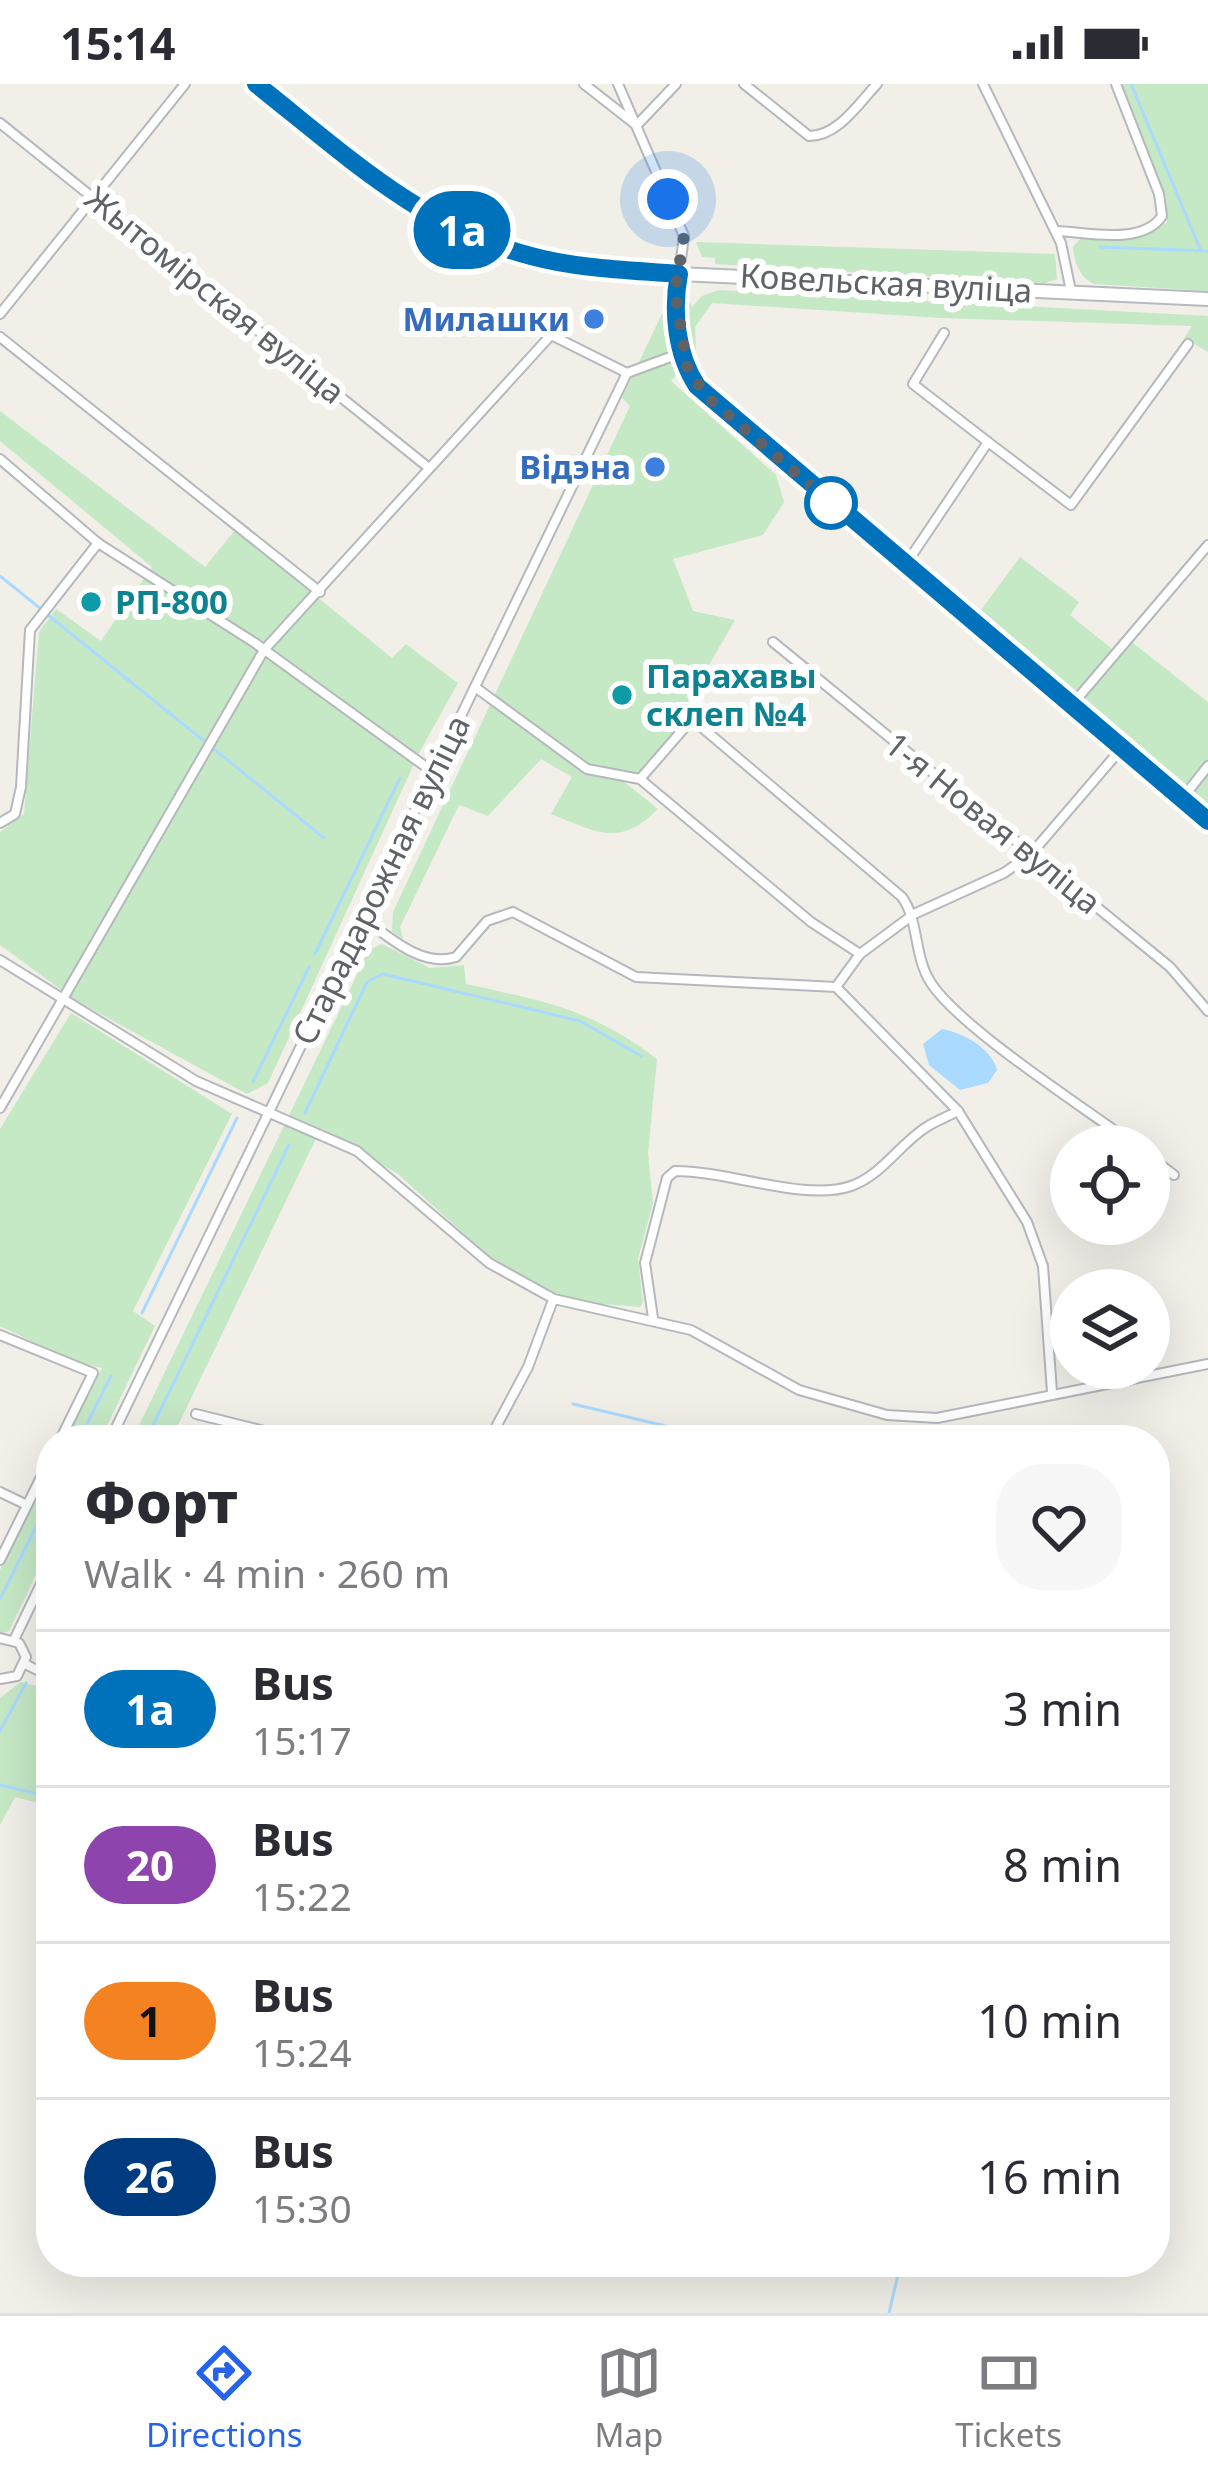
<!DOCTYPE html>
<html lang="en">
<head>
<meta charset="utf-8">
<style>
	:root { --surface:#fff; --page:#f7f7f7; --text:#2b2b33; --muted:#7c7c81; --line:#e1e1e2; --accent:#2563eb }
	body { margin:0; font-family:"Noto Sans",sans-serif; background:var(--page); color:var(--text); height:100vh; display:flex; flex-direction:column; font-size:45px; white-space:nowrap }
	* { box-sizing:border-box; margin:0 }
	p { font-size:39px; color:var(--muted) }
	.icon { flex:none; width:66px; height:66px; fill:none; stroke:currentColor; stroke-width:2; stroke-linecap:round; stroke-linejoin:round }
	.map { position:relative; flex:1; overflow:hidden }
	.panel { position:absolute; left:36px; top:1341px; width:1134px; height:852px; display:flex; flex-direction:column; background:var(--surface); border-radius:48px; box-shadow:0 12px 48px #0002 }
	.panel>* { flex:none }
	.badge { padding:0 24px; border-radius:39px; font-size:42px; line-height:78px }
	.tools { position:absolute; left:1050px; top:1041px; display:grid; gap:24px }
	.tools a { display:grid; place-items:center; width:120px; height:120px; border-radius:50%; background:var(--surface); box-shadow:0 12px 48px #0002; font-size:60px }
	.you { position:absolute; width:60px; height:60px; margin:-30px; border:9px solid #fff; border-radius:50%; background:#1a73e8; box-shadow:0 0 0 18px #1a73e833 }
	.map>.badge { position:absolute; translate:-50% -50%; box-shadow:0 0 0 6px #fff }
	.round { display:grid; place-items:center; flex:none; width:126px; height:126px; border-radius:48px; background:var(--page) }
	.summary { display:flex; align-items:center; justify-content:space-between; height:204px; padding:0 48px }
	h1 { font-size:57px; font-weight:800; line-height:90px }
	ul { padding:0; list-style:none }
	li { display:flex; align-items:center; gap:36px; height:156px; padding:0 48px; border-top:3px solid var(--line) }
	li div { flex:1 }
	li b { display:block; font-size:45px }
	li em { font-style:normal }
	li .badge { min-width:132px; font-weight:700; text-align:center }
	.status { display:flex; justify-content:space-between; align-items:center; height:84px; padding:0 60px; background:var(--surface); direction:ltr }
	.status svg { height:33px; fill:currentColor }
	.tab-bar { display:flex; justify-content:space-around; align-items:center; height:168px; border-top:3px solid var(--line); background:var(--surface); font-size:33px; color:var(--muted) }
	.tab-bar a { display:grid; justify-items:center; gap:6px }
	.tab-bar .selected { color:var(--accent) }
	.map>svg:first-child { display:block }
</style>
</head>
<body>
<div class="status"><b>15:14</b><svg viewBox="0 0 49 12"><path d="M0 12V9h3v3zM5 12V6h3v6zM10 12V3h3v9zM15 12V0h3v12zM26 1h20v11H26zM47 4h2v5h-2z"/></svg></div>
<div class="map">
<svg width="1208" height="2229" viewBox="0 0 1208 2229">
	<rect width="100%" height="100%" fill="#f1efe8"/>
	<g fill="#c5e8c5">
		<path d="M1122,0H1208V207L1094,200C1080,194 1074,178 1073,163L1081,154L1146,152L1167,138L1166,113Z"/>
		<path d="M696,158L1055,170L1057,195L1045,199L715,180V174L702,173Z"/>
		<path d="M719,206L1208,232V268L1184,254L1192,242L942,234L712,219L695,243L696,267L671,297L776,391L784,418L763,451L673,475L693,527L735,536L687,619L693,625L638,689L623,697L658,725C619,764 597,748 551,730L572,693L541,675L488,732L459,721L400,843L403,855L392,847L393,828L630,322L622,314L667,219L688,214L692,223L702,212Z"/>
		<path d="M0,327L205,483L235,446L392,574L406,560L458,599L419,669L268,999L247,1010L75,916L0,861V748L24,730L39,548L56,525L101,557L152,483L0,357Z"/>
		<path d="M1020,473L1079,518L1070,531L1112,565L1124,552L1208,618V722L981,526Z"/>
		<path d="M382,860L430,884L464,881L466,900C547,918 589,924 657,975L648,1069L653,1119L638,1175L643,1218L640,1223L580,1218L536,1202L496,1179L398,1090L321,1044L171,1356H132L369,866Z"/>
		<path d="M71,929L232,1030L133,1227L155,1242L100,1356H66L102,1284L71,1276L0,1242V1045Z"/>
		<path d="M51,1386V1459L9,1547L0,1550V1486Z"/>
		<path d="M21,1598L51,1606V1722L15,1713L0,1741V1614Z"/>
	</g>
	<path fill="#aadaff" d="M942,945C964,949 991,964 997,986L988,999L960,1006L929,981L923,960Z"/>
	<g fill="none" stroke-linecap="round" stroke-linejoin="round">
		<g stroke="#aadaff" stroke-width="3">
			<path d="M1131,0L1201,167"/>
			<path d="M1100,163L1208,167"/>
			<path d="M0,492L41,525"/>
			<path d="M48,531L324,754"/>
			<path d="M315,870L400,694"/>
			<path d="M253,998L309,883"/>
			<path d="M305,1029L367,898L383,890L580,937L641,972"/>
			<path d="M142,1229L237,1034"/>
			<path d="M573,1320L725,1356"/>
			<path d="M79,1356L111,1292"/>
			<path d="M146,1356L289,1061"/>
			<path d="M0,1515L51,1413"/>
			<path d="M45,1563L51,1551"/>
			<path d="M0,1647L26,1599"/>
			<path d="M0,1701L51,1713"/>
			<path d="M889,2229L901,2178"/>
		</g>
		<g stroke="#b5b8bc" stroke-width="12">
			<g id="minor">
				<path d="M584,0L635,40"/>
				<path d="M618,0L684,152L679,190"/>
				<path d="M744,0L809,52C838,52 858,20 877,0"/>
				<path d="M983,0L1061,159L1071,207"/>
				<path d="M0,39L429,384"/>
				<path d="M637,41L676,0"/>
				<path d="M1056,147C1087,148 1142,162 1162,132L1159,110L1116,0"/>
				<path d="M0,230L185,0"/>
				<path d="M944,249L913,300L988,358"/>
				<path d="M0,253L320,508"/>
				<path d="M0,375L98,459L255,559L433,688"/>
				<path d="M906,480L988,358L1071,421L1188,260"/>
				<path d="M773,558L1170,883L1208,927"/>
				<path d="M475,603L587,685L640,695L811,838L860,870"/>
				<path d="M1071,622L1208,461"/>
				<path d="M640,695L692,635L902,813C920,839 913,871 931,899C961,945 1087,1025 1136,1062"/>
				<path d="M1181,716L1208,682"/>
				<path d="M0,739L15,730L21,703L30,546L98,459"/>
				<path d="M364,835C389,853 422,884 456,873L487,837L513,828L636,893L836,903L958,1027L1027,1138L1043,1182L1052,1308"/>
				<path d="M0,876L196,997L357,1067L489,1179L554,1215L691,1246L799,1306L887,1331L937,1334L1208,1280"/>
				<path d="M836,903L860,870L914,830L1004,789L1031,770L1121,665"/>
				<path d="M0,1024L264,566L551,251L627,289"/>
				<path d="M1149,1072L1174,1091"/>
				<path d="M653,1234L645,1179L667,1094L675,1087C730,1087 805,1118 851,1102C882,1091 899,1061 925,1044C935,1037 947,1033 958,1027"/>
				<path d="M0,1251L93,1289L60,1356"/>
				<path d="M196,1330L301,1356"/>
				<path d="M110,1356L627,289L681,269"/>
				<path d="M489,1356L528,1283L553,1216"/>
				<path d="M0,1408L27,1421"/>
				<path d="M0,1476L51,1373"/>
				<path d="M0,1554L19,1559L26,1573L17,1592L0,1595"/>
				<path d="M14,1556L51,1479"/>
				<path d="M25,1580L51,1593"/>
			</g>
		</g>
		<g stroke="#b5b8bc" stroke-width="15">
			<path id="tertiary" d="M679,190C671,226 677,270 697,302L1208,737"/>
		</g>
		<g stroke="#b6babf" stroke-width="16">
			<path id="secondary" d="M256,0L379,98L444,138L531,172L679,190L1208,215"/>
		</g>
		<use href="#minor" stroke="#fff" stroke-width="8"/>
		<use href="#tertiary" stroke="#fff" stroke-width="10"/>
		<use href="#secondary" stroke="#fff" stroke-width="12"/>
	</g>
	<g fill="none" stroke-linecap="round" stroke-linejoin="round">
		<g stroke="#fff" stroke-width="27">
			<path id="line" d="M256,0C341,67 423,145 531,172C579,185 630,186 679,190C672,226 676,270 697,302L1208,737"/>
		</g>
		<use href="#line" stroke="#0072bc" stroke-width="18"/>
		<path stroke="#5f6368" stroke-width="12" stroke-dasharray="0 21.6" d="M668,115L684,152L675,208L688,288L713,318L831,419"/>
	</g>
	<g fill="#3f7fe0" stroke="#fff" stroke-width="4.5">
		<circle cx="594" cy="235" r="12"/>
		<circle cx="655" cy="383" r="12"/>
	</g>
	<circle fill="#fff" stroke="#0072bc" stroke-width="6" cx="831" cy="419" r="24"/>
	<g fill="#0f9aa8" stroke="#fff" stroke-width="4.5">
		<circle cx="91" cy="518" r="12"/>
		<circle cx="622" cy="611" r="12"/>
	</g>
	<g text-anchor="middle" stroke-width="12" stroke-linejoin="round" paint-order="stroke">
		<g font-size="33" fill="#5f6368" stroke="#fff">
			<text transform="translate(886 199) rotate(3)" y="12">Ковельская вуліца</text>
			<text transform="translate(215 211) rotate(39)" y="12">Жытомірская вуліца</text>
			<text transform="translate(993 739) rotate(39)" y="12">1-я Новая вуліца</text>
			<text transform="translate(381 796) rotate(-64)" y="12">Старадарожная вуліца</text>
		</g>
		<g font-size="33" font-weight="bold" fill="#366cbe" stroke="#fff" text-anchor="end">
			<text x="570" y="247">Милашки</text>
			<text x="631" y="395">Відэна</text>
		</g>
		<g font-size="33" font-weight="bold" fill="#0d838f" stroke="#fff" text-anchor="start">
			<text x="115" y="530">РП-800</text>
			<text x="646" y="604">Парахавы<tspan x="646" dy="38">склеп №4</tspan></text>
		</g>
	</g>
</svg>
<div class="tools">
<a><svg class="icon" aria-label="locate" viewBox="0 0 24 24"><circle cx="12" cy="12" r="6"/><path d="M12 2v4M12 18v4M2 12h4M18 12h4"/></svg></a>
<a><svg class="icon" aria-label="layers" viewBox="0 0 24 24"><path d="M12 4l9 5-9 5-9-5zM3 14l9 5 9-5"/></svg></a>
</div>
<div class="you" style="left:668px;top:115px"></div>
<b class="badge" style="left:462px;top:146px;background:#0072bc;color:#fff">1а</b>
<section class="panel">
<div class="summary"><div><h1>Форт</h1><p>Walk · 4 min · 260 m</p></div><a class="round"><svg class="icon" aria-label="heart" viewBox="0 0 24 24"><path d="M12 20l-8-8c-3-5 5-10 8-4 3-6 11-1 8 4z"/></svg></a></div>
<ul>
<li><span class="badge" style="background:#0072bc;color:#fff">1а</span><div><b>Bus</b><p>15:17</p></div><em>3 min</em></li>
<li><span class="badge" style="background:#8e44ad;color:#fff">20</span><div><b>Bus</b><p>15:22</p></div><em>8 min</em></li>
<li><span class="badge" style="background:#f58220;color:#111">1</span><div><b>Bus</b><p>15:24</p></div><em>10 min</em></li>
<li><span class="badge" style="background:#003b80;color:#fff">2б</span><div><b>Bus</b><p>15:30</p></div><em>16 min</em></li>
</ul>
</section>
</div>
<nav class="tab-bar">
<a class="selected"><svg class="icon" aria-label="directions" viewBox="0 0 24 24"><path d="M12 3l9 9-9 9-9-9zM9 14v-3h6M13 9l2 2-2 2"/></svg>Directions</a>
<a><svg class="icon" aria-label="map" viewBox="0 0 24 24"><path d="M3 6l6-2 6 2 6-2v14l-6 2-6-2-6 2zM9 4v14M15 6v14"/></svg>Map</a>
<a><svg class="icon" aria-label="tickets" viewBox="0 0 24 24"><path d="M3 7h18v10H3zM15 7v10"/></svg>Tickets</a>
</nav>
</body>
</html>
